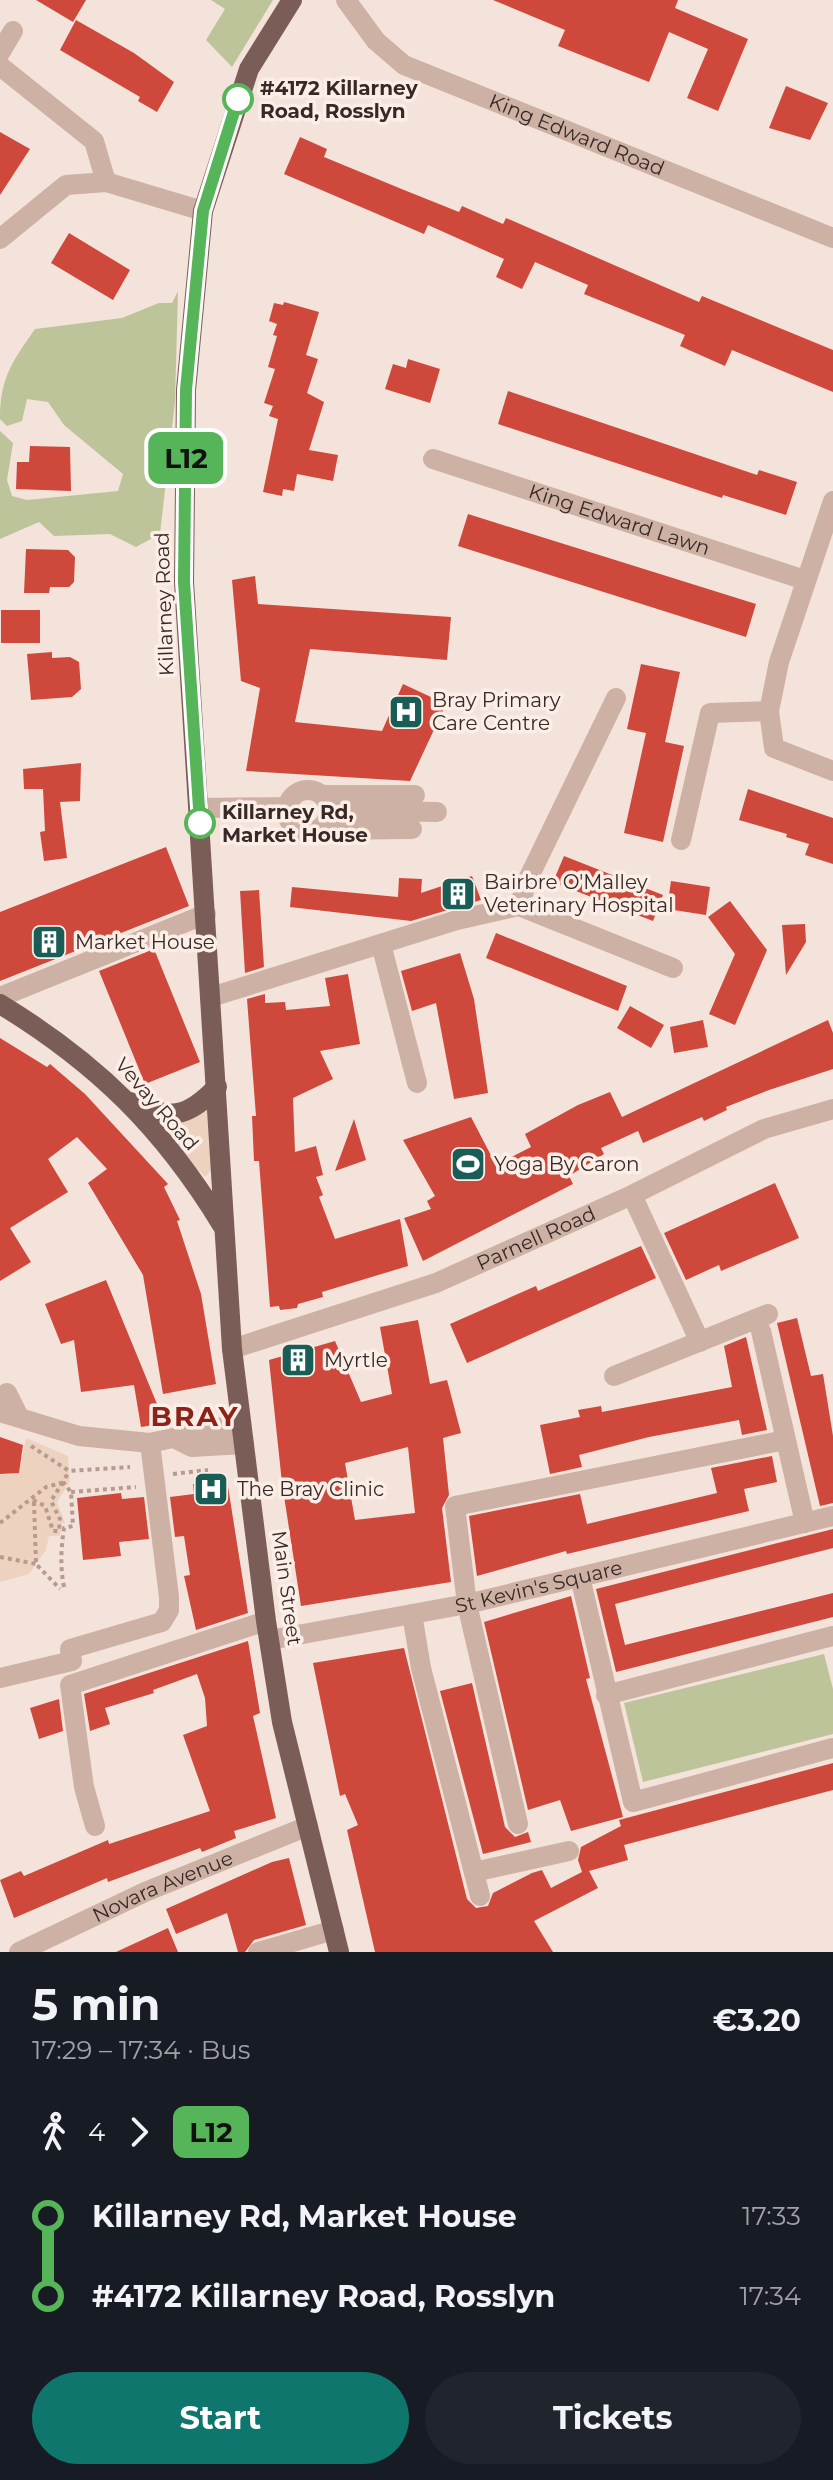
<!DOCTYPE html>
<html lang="en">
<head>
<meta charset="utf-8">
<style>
	:root { --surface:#171b24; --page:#20242c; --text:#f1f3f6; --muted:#9ea1a6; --accent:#0f766e }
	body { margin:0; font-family:Montserrat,sans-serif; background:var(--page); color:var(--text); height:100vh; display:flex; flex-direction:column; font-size:30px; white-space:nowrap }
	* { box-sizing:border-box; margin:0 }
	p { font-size:26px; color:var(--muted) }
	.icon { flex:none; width:44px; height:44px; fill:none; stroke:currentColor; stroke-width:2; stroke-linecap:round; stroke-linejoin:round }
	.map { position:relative; height:1952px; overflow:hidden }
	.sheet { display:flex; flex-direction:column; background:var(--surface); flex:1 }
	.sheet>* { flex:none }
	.badge { padding:0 16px; border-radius:12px; font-size:28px; line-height:52px }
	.map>.badge { position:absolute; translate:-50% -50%; box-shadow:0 0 0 4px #fff }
	.legs { display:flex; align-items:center; gap:12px; height:88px; padding:0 32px; font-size:26px }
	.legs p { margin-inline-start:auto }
	.headline { display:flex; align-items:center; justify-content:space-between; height:136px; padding:0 32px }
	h1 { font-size:44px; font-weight:700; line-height:60px }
	.button { display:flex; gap:16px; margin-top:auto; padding:16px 32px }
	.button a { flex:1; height:92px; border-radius:48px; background:var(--accent); color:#fff; font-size:32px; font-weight:700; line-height:92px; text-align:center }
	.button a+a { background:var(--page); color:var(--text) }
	ul { padding:0 32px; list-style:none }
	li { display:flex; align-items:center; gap:28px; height:80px; font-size:30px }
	li i { display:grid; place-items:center; width:12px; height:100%; margin:0 10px; background:currentColor }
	li i::after { content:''; width:20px; height:20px; margin:-10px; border:6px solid; border-radius:50%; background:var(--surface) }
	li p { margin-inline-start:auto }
	li:first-child i { background:linear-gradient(#0000 50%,currentColor 0) }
	li:last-child i { background:linear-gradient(currentColor 50%,#0000 0) }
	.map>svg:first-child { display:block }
</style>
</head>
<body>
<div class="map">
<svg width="833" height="1952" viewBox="0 0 833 1952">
	<rect width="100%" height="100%" fill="#f4e3da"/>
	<g fill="#bdc499">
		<path d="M211,0H273L232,67L206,40L225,9Z"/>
		<path d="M178,291L175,401L160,534L136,547L110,534L54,536L39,522L0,539V431L13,443L7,480L12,496L27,500L118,491L123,474L64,425L48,402L27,399L22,421L7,426L0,419C0,378 12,362 35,329L122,318L159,303H172Z"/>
		<path d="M824,1654L833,1689V1734L643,1782L624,1703Z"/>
	</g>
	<g fill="#edd2c0">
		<path d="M208,1105L211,1171L205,1177L151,1119Z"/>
		<path d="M26,1438L68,1456L70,1481L57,1502L65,1523H62L60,1536H49L46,1550L29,1574L0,1582V1475L19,1472Z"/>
	</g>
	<g fill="#cf483c" fill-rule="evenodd">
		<path d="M36,0H86L73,22Z"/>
		<path d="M493,0H678L675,8L748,39L718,111L687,98L708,49L669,32L649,82L558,46L565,30Z"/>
		<path d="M76,20L134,53L174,82L157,112L138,101L140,97L60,50Z"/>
		<path d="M786,86L828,103L810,140L769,128Z"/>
		<path d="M0,132L30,149L0,195Z"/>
		<path d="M300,137L327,149L324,157L404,190L459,212L462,206L503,224L506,218L699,302L702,296L833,350V392L732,350L725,366L680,346L685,335L584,294L588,285L535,262L522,289L496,277L504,259L428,225L424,234L284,174Z"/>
		<path d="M69,233L130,270L113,300L51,263Z"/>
		<path d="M284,302L319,312L306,355L318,359L307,393L324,402L309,450L338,455L333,481L297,474L294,491L283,489L282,496L263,492L278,419L269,416L273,406L264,403L275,369L268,367L277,336L273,335L277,324L269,321L274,303L283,305Z"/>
		<path d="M408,359L440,369L430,403L385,389L393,364L406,368Z"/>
		<path d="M508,391L757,475L759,470L797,482L786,515L723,495L722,498L498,424Z"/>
		<path d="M30,446L70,447L71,491L16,489L17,462H29Z"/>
		<path d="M468,514L756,604L746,637L458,546Z"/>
		<path d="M26,549L68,550L75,557L74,582L69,587H50L49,593H24Z"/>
		<path d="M255,576L258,604L451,617L447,660L310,649L295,722L382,731L403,684L446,704L410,781L246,771L260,688L241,681L232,580Z"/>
		<rect x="1" y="610" width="39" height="33"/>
		<path d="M52,652V658L70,657L79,662L81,689L72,697L31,700L27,654Z"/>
		<path d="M641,664L680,672L665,742L684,746L663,842L624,833L646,733L627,729Z"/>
		<path d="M81,763L80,801L60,802L67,858L44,861L40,832L45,831L43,789H24L23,769Z"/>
		<path d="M748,789L833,818V864L805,855L809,844L786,837L787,834L739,820Z"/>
		<path d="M166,847L189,906L0,981V912Z"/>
		<path d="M564,856L663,895L653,921L553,882Z"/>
		<path d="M472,876L481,900L411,921L290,907L292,887L398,897L399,878L422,879L421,893Z"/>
		<path d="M671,881L710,887L706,915L667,909Z"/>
		<path d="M259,890L264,967L245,973L240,891Z"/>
		<path d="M730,901L767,950L735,1025L709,1014L735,954L708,917Z"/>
		<path d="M805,924L806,942L786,975L782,925Z"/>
		<path d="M496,933L627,986L618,1011L486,958Z"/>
		<path d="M154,949L200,1062L145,1084L99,971Z"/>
		<path d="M460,953L474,999L488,1093L454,1099L436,1003L412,1011L401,971Z"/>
		<path d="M348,974L360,1044L320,1051L333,1079L293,1098L295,1152L316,1146L323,1175L316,1177L323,1195L319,1197L335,1239L400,1219L408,1266L322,1292L323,1297L298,1304L297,1308L280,1310L279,1306L270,1307L259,1161H254L252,1116H256L247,999L265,994V1003L285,1002L286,1010L330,1006L325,978Z"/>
		<path d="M630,1006L664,1025L651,1048L617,1028Z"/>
		<path d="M703,1020L708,1047L674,1053L670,1027Z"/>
		<path d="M828,1020L833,1033V1069L769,1090L726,1107L727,1110L704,1121L702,1117L643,1143L638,1131L601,1148L604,1154L569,1176L573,1184L423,1261L404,1218L431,1209L427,1201L435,1196L403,1140L471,1117L496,1165L531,1147L525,1134L578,1105L610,1092L622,1117Z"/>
		<path d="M0,1038L47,1067L50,1064L85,1094L168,1184L164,1187L180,1220L177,1221L201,1294L216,1384L163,1394L143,1275L88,1183L107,1169L77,1137L48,1159L68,1192L10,1228L31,1262L0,1281Z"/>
		<path d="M354,1119L366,1160L335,1171Z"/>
		<path d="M775,1183L799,1238L721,1271L719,1265L686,1280L664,1233Z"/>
		<path d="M641,1246L656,1278L467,1363L450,1324L536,1286L538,1291Z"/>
		<path d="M106,1280L157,1404L160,1424L141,1427L134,1385L81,1392L74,1340L61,1344L45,1304Z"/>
		<path d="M797,1318L811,1376L823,1374L833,1436V1503L820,1506L777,1323Z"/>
		<path d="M418,1320L430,1384L447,1380L461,1433L443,1438L449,1495L442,1508L451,1582L301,1606L282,1483L269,1360L335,1341L361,1402L392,1394L380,1327ZM408,1447L415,1513L355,1520L345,1463Z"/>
		<path d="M746,1337L767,1430L742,1435L739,1420L649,1437L579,1455L582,1467L550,1474L540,1425L580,1417L578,1410L601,1406L602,1412L732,1387L724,1346Z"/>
		<path d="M0,1437L23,1445L19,1473L0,1474Z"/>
		<path d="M772,1456L777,1482L744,1489L749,1511L567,1554L566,1551L477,1576L469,1516L580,1494L587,1524L717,1493L711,1468Z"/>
		<path d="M227,1480L248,1613L196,1630L184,1576L190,1575L184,1536L175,1537L170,1497L194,1494L193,1484Z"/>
		<path d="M121,1493L122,1499L144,1497L149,1539L119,1542L121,1556L83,1560L77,1498Z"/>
		<path d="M833,1529V1548L615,1604L625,1645L833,1593V1617L616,1672L596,1589Z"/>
		<path d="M571,1596L590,1678L586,1679L623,1817L571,1831L560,1800L528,1810L484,1622Z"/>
		<path d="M248,1641L260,1713L253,1716L276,1818L234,1831L236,1838L202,1852L200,1848L108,1882L107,1878L14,1918L0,1880L21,1871L24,1876L108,1840L109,1844L210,1811L183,1735L207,1726L205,1698L197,1674L153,1690L154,1693L105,1708L110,1724L90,1731L84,1694Z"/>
		<path d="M404,1648L467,1899L476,1908L488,1906L493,1893L532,1873L542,1870L551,1888L582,1872L578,1860L581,1847L621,1826L619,1820L833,1763V1790L624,1845L628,1860L589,1871L598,1888L534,1921L553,1952H375L347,1830L358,1825L345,1794L340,1796L313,1663Z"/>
		<path d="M472,1683L505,1827L515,1837L528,1832L531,1842L483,1854L440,1691Z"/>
		<path d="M59,1699L63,1731L39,1739L30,1708Z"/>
		<path d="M289,1858L306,1925L254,1940L245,1952H238L227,1913L176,1934L166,1909L272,1862Z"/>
		<path d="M168,1928L178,1952H116Z"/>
	</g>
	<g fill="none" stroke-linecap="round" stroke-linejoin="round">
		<g stroke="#b99a8f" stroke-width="4" stroke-dasharray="4 4" stroke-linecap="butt">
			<path d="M31,1446L69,1471L130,1467"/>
			<path d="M173,1474L208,1470"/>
			<path d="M71,1492L136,1487"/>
			<path d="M33,1500L45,1506L53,1531H59L60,1519L51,1501L63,1482"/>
			<path d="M34,1502L36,1564L60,1589"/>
			<path d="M0,1523L46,1487L61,1483"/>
			<path d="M0,1557L36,1564"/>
			<path d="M64,1587C60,1566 61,1549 64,1528L73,1526L71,1492L63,1482L69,1471"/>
		</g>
		<g stroke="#cdb1a5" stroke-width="20">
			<path id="s1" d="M346,0L376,41L404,65L833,238"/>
			<path d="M0,53L13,31"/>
			<path d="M0,66L94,141L106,182"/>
			<path d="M0,239L66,185L106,182L203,211"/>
			<path id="s2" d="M433,459L805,580"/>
			<path d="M833,501L779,662L769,711L774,748L833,771"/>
			<circle cx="308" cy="811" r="21"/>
			<path d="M322,795H415"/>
			<path d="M199,808L288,807"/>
			<path d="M329,810L437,812"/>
			<path d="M317,830L412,829"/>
			<path d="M681,840L710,713L769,711"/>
			<path d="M519,906L528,879L616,698"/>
			<path d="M381,944L417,1083"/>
			<path d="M0,997L206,914"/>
			<path d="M211,997L457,920L519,906L673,968"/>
			<path d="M632,1195L700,1342"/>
			<path d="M761,1331L805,1523"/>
			<path id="s3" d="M232,1349L436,1283L632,1195L764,1129L833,1109"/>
			<path d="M614,1376L768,1314"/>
			<path d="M7,1393L19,1417"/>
			<path d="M0,1412L79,1436L150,1443L241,1423"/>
			<path d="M178,1440L192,1447L244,1444"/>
			<path d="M580,1577L633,1802L833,1748"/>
			<path d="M412,1614L421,1668L480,1896"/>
			<path id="s4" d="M270,1640L467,1604L833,1516"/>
			<path d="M0,1678L72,1661L70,1649L162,1622L169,1610V1597L150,1443"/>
			<path d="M606,1695L833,1636"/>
			<path d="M518,1824L467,1604L455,1506L785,1440"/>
			<path d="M95,1826L84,1787L70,1685L266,1621"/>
			<path d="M474,1872L569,1851"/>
			<path id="s5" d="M19,1952L145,1892L308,1826"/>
			<path d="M258,1952L334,1930"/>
		</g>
		<g stroke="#7b5d57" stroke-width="20">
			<path d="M292,0L249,69L203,211L186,390L184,582L232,1349L266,1621L282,1722L339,1952"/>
			<path d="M0,1004C97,1063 163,1128 222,1225"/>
			<path d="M130,1102C170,1119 185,1120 217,1087"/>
		</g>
	</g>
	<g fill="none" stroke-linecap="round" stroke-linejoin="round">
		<g stroke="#fff" stroke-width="18">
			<path id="line-1" d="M200,823L184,582L186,390L203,211L238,99"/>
		</g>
		<use href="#line-1" stroke="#56b559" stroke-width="12"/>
	</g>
	<defs>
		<g id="hospital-square" transform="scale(1.8)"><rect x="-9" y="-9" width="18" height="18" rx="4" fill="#195d56" stroke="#fbeee7"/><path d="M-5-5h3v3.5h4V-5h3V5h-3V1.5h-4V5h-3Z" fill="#fff"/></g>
		<g id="building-square" transform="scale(1.8)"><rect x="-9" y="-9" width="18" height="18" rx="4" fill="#195d56" stroke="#fbeee7"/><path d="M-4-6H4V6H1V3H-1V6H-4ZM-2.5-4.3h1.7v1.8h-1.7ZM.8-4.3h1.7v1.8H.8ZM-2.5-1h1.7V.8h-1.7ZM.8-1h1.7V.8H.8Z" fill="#fff"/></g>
		<g id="stadium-square" transform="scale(1.8)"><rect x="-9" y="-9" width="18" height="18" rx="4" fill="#195d56" stroke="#fbeee7"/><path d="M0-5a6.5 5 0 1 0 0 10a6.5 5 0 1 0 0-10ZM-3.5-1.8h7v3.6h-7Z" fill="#fff"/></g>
	</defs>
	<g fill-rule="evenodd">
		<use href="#hospital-square" x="406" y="712"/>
		<use href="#building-square" x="458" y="894"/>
		<use href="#building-square" x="49" y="942"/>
		<use href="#stadium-square" x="468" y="1164"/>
		<use href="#building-square" x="298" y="1360"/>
		<use href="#hospital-square" x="211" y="1489"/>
	</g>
	<g fill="#fff" stroke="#56b559" stroke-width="4">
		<circle cx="238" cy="99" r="14"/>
		<circle cx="200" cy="823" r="14"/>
	</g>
	<g text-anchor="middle" stroke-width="7" stroke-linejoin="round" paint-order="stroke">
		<g font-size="20" font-weight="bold" fill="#382927" stroke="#fbeee7" text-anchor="start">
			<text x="260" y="95">#4172 Killarney<tspan x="260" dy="23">Road, Rosslyn</tspan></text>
			<text x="222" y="819">Killarney Rd,<tspan x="222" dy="23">Market House</tspan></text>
		</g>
		<g font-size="20" fill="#382927" stroke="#fbeee7">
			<text dy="7" stroke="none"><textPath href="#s1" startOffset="274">King Edward Road</textPath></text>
			<text dy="7" stroke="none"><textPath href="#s2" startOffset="196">King Edward Lawn</textPath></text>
			<text transform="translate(164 604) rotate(-92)" y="7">Killarney Road</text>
			<text transform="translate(157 1104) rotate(49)" y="7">Vevay Road</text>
			<text dy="7" stroke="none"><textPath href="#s3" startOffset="324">Parnell Road</textPath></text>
			<text dy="7" stroke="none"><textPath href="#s4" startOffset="274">St Kevin's Square</textPath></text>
			<text transform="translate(287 1588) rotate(82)" y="7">Main Street</text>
			<text dy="7" stroke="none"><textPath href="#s5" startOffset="158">Novara Avenue</textPath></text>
		</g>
		<g font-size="20" fill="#382927" stroke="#fbeee7" text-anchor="start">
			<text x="432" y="707">Bray Primary<tspan x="432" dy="23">Care Centre</tspan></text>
			<text x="484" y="889">Bairbre O'Malley<tspan x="484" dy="23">Veterinary Hospital</tspan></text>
			<text x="75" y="949">Market House</text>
			<text x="494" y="1171">Yoga By Caron</text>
			<text x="324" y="1367">Myrtle</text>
			<text x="237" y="1496">The Bray Clinic</text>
		</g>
		<g font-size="28" font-weight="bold" letter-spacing="2" fill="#8d2219" stroke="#fbeee7">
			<text x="195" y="1426">BRAY</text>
		</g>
	</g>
</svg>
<b class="badge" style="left:186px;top:458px;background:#56b559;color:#111">L12</b>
</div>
<section class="sheet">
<div class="headline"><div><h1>5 min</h1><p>17:29 – 17:34 · Bus</p></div><b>€3.20</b></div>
<div class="legs"><svg class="icon" aria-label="walk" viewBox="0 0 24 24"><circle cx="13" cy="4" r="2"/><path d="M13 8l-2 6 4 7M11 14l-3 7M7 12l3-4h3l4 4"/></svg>4<svg class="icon" aria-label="forward" viewBox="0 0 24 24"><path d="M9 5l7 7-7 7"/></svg><b class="badge" style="background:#56b559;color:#111">L12</b></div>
<ul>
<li><i style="color:#56b559"></i><b>Killarney Rd, Market House</b><p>17:33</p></li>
<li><i style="color:#56b559"></i><b>#4172 Killarney Road, Rosslyn</b><p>17:34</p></li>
</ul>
<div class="button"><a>Start</a><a>Tickets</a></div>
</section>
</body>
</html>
